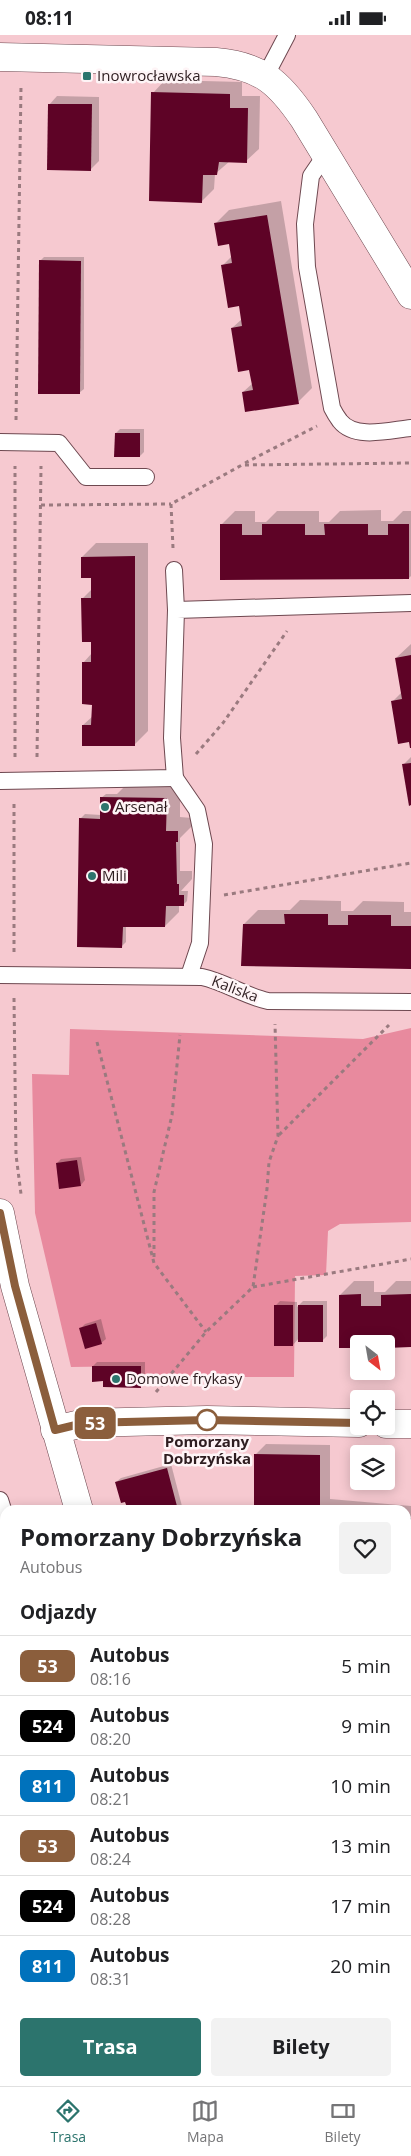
<!DOCTYPE html>
<html lang="pl">
<head>
<meta charset="utf-8">
<style>
	:root { --surface:#fff; --page:#f2f2f2; --text:#202124; --muted:#757577; --line:#e0e0e0; --accent:#2c746d }
	body { margin:0; font-family:"Open Sans",sans-serif; background:var(--page); color:var(--text); height:100vh; display:flex; flex-direction:column; font-size:19px; white-space:nowrap }
	* { box-sizing:border-box; margin:0 }
	p { font-size:16px; color:var(--muted) }
	.icon { flex:none; width:28px; height:28px; fill:none; stroke:currentColor; stroke-width:2; stroke-linecap:round; stroke-linejoin:round }
	.map { position:relative; flex:1; overflow:hidden }
	.details { position:absolute; left:0px; top:1470px; width:411px; height:581px; display:flex; flex-direction:column; background:var(--surface); border-radius:15px 15px 0 0; box-shadow:0 2px 12px #0003 }
	.details>* { flex:none }
	.badge { padding:0 10px; border-radius:8px; font-size:18px; line-height:32px }
	.needle { width:32px; rotate:149deg }
	.tools { position:absolute; left:350px; top:1300px; display:grid; gap:10px }
	.tools a { display:grid; place-items:center; width:45px; height:45px; border-radius:5px; background:var(--surface); box-shadow:0 2px 12px #0003; font-size:25px }
	.map>.badge { position:absolute; translate:-50% -50%; box-shadow:0 0 0 2px #fff }
	h2 { padding:0 20px; font-size:19px; line-height:45px }
	.round { display:grid; place-items:center; flex:none; width:52px; height:52px; border-radius:5px; background:var(--page) }
	.overview { display:flex; align-items:center; justify-content:space-between; height:85px; padding:0 20px }
	h1 { font-size:24px; font-weight:700; line-height:38px }
	.action { display:flex; gap:10px; margin-top:auto; padding:10px 20px }
	.action a { flex:1; height:58px; border-radius:5px; background:var(--accent); color:#fff; font-size:20px; font-weight:700; line-height:58px; text-align:center }
	.action a+a { background:var(--page); color:var(--text) }
	ul { padding:0; list-style:none }
	li { display:flex; align-items:center; gap:15px; height:60px; padding:0 20px; border-top:1px solid var(--line) }
	li div { flex:1 }
	li b { display:block; font-size:19px }
	li em { font-style:normal }
	li .badge { min-width:55px; font-weight:700; text-align:center }
	.status { display:flex; justify-content:space-between; align-items:center; height:35px; padding:0 25px; background:var(--surface); direction:ltr }
	.status svg { height:14px; fill:currentColor }
	.dock { display:flex; justify-content:space-around; align-items:center; height:70px; border-top:1px solid var(--line); background:var(--surface); font-size:14px; color:var(--muted) }
	.dock a { display:grid; justify-items:center; gap:2px }
	.dock .on { color:var(--accent) }
	.map>svg:first-child { display:block }
</style>
</head>
<body>
<div class="status"><b>08:11</b><svg viewBox="0 0 49 12"><path d="M0 12V9h3v3zM5 12V6h3v6zM10 12V3h3v9zM15 12V0h3v12zM26 1h20v11H26zM47 4h2v5h-2z"/></svg></div>
<div class="map">
<svg width="411" height="2051" viewBox="0 0 411 2051">
	<rect width="100%" height="100%" fill="#f6c9d0"/>
	<g fill="#e88a9e">
		<path d="M411,993V1187L340,1189L328,1196L326,1240L295,1241L294,1342H141V1331L71,1332L35,1178L32,1039L69,1040L70,994L363,1004Z"/>
		<path d="M0,1883L5,1897V2046H49L50,2051H0Z"/>
	</g>
	<path fill="#1488d8" stroke="#1c68a1" d="M5,1554V1674L0,1675V1555Z"/>
	<g fill="#0003">
		<path d="M165,45L242,47V61H260L259,114L246,126H230L215,139L214,154L202,166L153,58Z"/>
		<path d="M57,61L99,62V126L91,134L49,70Z"/>
		<path d="M281,166L312,353L298,367L243,357L253,348L250,333L232,293L242,284L240,270L222,231L232,221L230,208L215,189L229,175Z"/>
		<path d="M44,222H84V354L79,358L40,226Z"/>
		<path d="M120,394H144V417L140,421L116,398Z"/>
		<path d="M381,475V486H393L403,476H411V541L409,543L221,544V490L235,476H255V487H266L277,476H319V487H329L340,476Z"/>
		<path d="M96,508H148V696L134,710L83,690L93,681V668L83,628L92,618V605L82,564L92,554V542L82,522Z"/>
		<path d="M411,609V712L410,705L393,666L402,657L396,623Z"/>
		<path d="M411,722V769L403,730Z"/>
		<path d="M127,749L180,750V782L192,783V791L180,803V836H192V844L181,856H188L187,866L183,870H179V877L165,891H126V907L122,911L80,784L85,779L101,780V763L106,759H117Z"/>
		<path d="M300,865L341,866V876H353L363,866L404,867V877H411V933L244,889L258,875H290Z"/>
		<path d="M81,1122L85,1145L81,1150L57,1128L61,1124Z"/>
		<path d="M354,1246H374V1257H385L396,1246H411V1311L386,1309L340,1260Z"/>
		<path d="M280,1266L297,1267V1272L303,1266H327V1301L323,1305L299,1303L293,1310L275,1271Z"/>
		<path d="M101,1284L106,1304L101,1308L81,1293L85,1289Z"/>
		<path d="M97,1327H145V1347L140,1352L104,1345L93,1331Z"/>
		<path d="M266,1409L330,1410V1464L411,1471V1763L406,1762V1475H255V1420Z"/>
		<path d="M171,1429L183,1475H129L116,1447L121,1443Z"/>
		<path d="M159,2046H181L182,2051H151Z"/>
	</g>
	<g fill="#5e0326">
		<path d="M151,57L230,59V73H248L247,128L219,127L217,140H203L202,168L149,166Z"/>
		<path d="M48,69H92L91,136L47,135Z"/>
		<path d="M267,180L299,369L245,377L242,357L253,355L249,335L238,337L231,293L242,291L239,271L228,273L221,230L232,228L229,209L218,211L214,188Z"/>
		<path d="M39,225L81,226L80,359H38Z"/>
		<path d="M115,398H140V422H114Z"/>
		<path d="M220,489H242V500H262V489H305V500H325L324,489H368V500H388V489H409V544L220,545Z"/>
		<path d="M135,521V711H82V690H91L92,670L82,669V627H91V607H82L81,563H91V543H81V522Z"/>
		<path d="M411,620V713H410L409,707L398,709L391,666L402,664L395,623Z"/>
		<path d="M411,728V770L409,771L402,729Z"/>
		<path d="M100,762L167,763L166,796H178V807H176L177,849H179V860H184V871H166L165,892H123L122,913L77,912L79,783L100,784Z"/>
		<path d="M284,879H328V890H348V880H391V891H411V934L241,931L243,889H285Z"/>
		<path d="M77,1125L81,1151L59,1154L56,1128Z"/>
		<path d="M361,1259V1271H381V1260L411,1259V1312L386,1313V1309H359V1313H339V1260Z"/>
		<rect x="274" y="1270" width="19" height="41"/>
		<rect x="298" y="1270" width="25" height="37"/>
		<path d="M96,1288L102,1309L85,1314L79,1293Z"/>
		<path d="M92,1331H141V1353L103,1352V1346L92,1347Z"/>
		<path d="M254,1419L320,1420V1475H254Z"/>
		<path d="M167,1433L178,1475H128L125,1467L121,1468L115,1447Z"/>
		<path d="M406,1482L411,1483V1764L406,1763Z"/>
		<path d="M169,2046H176L177,2051H153Z"/>
	</g>
	<g fill="none" stroke-linecap="round" stroke-linejoin="round">
		<g stroke="#6e4850" stroke-width="18">
			<g id="service">
				<path d="M266,40L287,0"/>
				<path d="M326,119L311,141L305,189L307,232L332,373C334,377 337,382 340,386C355,405 390,395 411,393"/>
				<path d="M0,407L59,408L86,442H146"/>
				<path d="M174,535L176,575"/>
				<path d="M175,743L197,775L204,809L200,908L189,941"/>
				<path d="M0,746L175,743L172,703L176,575L411,568"/>
				<path d="M0,940L202,942C225,947 245,961 268,966L411,967"/>
				<path d="M0,1465L5,1481"/>
				<path d="M129,2046L131,2051"/>
			</g>
		</g>
		<g stroke="#6e4850" stroke-width="29">
			<g id="minor">
				<path d="M0,22L216,27C261,31 279,47 304,84L411,260"/>
				<path d="M0,1178L15,1251L79,1475"/>
				<path d="M386,1389H411"/>
				<path d="M55,1395L84,1388L207,1385L359,1388"/>
				<path d="M0,1737L5,1736"/>
				<path d="M239,2046L240,2051"/>
			</g>
		</g>
		<g stroke="#9a7a7f" stroke-width="3" stroke-dasharray="4 4" stroke-linecap="butt">
			<path d="M16,385L21,51"/>
			<path d="M245,428L317,391"/>
			<path d="M41,470L171,469"/>
			<path d="M173,513L171,469L242,430L411,428"/>
			<path d="M196,719L223,688L287,596"/>
			<path d="M15,722V431"/>
			<path d="M37,722L41,431"/>
			<path d="M224,860L411,828"/>
			<path d="M14,917V768"/>
			<path d="M14,963L16,1120L21,1159"/>
			<path d="M97,1007L154,1228L206,1297"/>
			<path d="M279,1100L389,990"/>
			<path d="M154,1222V1157L172,1080L180,1000"/>
			<path d="M253,1252L411,1224"/>
			<path d="M156,1357L206,1297L253,1252L267,1154L269,1127L278,1101L275,989"/>
			<path d="M0,1541L5,1540"/>
			<path d="M0,1835L5,1852"/>
			<path d="M406,1867L411,1870"/>
			<path d="M406,1921L411,1913"/>
			<path d="M60,2046L61,2051"/>
			<path d="M345,2046L346,2051"/>
			<path d="M375,2046L385,2051"/>
		</g>
		<use href="#service" stroke="#fff" stroke-width="16"/>
		<use href="#minor" stroke="#fff" stroke-width="28"/>
	</g>
	<g fill="none" stroke-linecap="round" stroke-linejoin="round">
		<g stroke="#fff" stroke-width="11">
			<path id="line" d="M0,1178L15,1251L55,1395L84,1388L207,1385L359,1388"/>
		</g>
		<use href="#line" stroke="#8b5e3c" stroke-width="8"/>
	</g>
	<g fill="#2c746d" stroke="#fef4f6" stroke-width="2">
		<rect x="82" y="36" width="10" height="10" rx="2.5"/>
		<circle cx="105" cy="772" r="5"/>
		<circle cx="92" cy="841" r="5"/>
		<circle cx="116" cy="1344" r="5"/>
	</g>
	<circle fill="#fff" stroke="#8b5e3c" stroke-width="2.5" cx="207" cy="1385" r="10"/>
	<g text-anchor="middle" stroke-width="5" stroke-linejoin="round" paint-order="stroke">
		<g font-size="15" fill="#2e1d20" stroke="#fef4f6" text-anchor="start">
			<text x="97" y="46">Inowrocławska</text>
			<text x="115" y="777">Arsenał</text>
			<text x="102" y="846">Mili</text>
			<text x="126" y="1349">Domowe frykasy</text>
		</g>
		<g font-size="15" fill="#2e1d20" stroke="#fef4f6">
			<text transform="translate(235 954) rotate(21)" y="5">Kaliska</text>
		</g>
		<g font-size="15" font-weight="bold" fill="#2e1d20" stroke="#fef4f6">
			<text x="207" y="1412">Pomorzany<tspan x="207" dy="17">Dobrzyńska</tspan></text>
		</g>
	</g>
</svg>
<div class="tools">
<a><svg class="needle" viewBox="-14 -14 28 28"><path d="M0-13l5 13h-10z" fill="#e53935"/><path d="M0 13l5-13h-10z" fill="#757577"/></svg></a>
<a><svg class="icon" aria-label="locate" viewBox="0 0 24 24"><circle cx="12" cy="12" r="6"/><path d="M12 2v4M12 18v4M2 12h4M18 12h4"/></svg></a>
<a><svg class="icon" aria-label="layers" viewBox="0 0 24 24"><path d="M12 4l9 5-9 5-9-5zM3 14l9 5 9-5"/></svg></a>
</div>
<b class="badge" style="left:95px;top:1388px;background:#8b5e3c;color:#fff">53</b>
<section class="details">
<div class="overview"><div><h1>Pomorzany Dobrzyńska</h1><p>Autobus</p></div><a class="round"><svg class="icon" aria-label="heart" viewBox="0 0 24 24"><path d="M12 20l-8-8c-3-5 5-10 8-4 3-6 11-1 8 4z"/></svg></a></div>
<h2>Odjazdy</h2>
<ul>
<li><span class="badge" style="background:#8b5e3c;color:#fff">53</span><div><b>Autobus</b><p>08:16</p></div><em>5 min</em></li>
<li><span class="badge" style="background:#000;color:#fff">524</span><div><b>Autobus</b><p>08:20</p></div><em>9 min</em></li>
<li><span class="badge" style="background:#0072bc;color:#fff">811</span><div><b>Autobus</b><p>08:21</p></div><em>10 min</em></li>
<li><span class="badge" style="background:#8b5e3c;color:#fff">53</span><div><b>Autobus</b><p>08:24</p></div><em>13 min</em></li>
<li><span class="badge" style="background:#000;color:#fff">524</span><div><b>Autobus</b><p>08:28</p></div><em>17 min</em></li>
<li><span class="badge" style="background:#0072bc;color:#fff">811</span><div><b>Autobus</b><p>08:31</p></div><em>20 min</em></li>
</ul>
<div class="action"><a>Trasa</a><a>Bilety</a></div>
</section>
</div>
<nav class="dock">
<a class="on"><svg class="icon" aria-label="directions" viewBox="0 0 24 24"><path d="M12 3l9 9-9 9-9-9zM9 14v-3h6M13 9l2 2-2 2"/></svg>Trasa</a>
<a><svg class="icon" aria-label="map" viewBox="0 0 24 24"><path d="M3 6l6-2 6 2 6-2v14l-6 2-6-2-6 2zM9 4v14M15 6v14"/></svg>Mapa</a>
<a><svg class="icon" aria-label="tickets" viewBox="0 0 24 24"><path d="M3 7h18v10H3zM15 7v10"/></svg>Bilety</a>
</nav>
</body>
</html>
